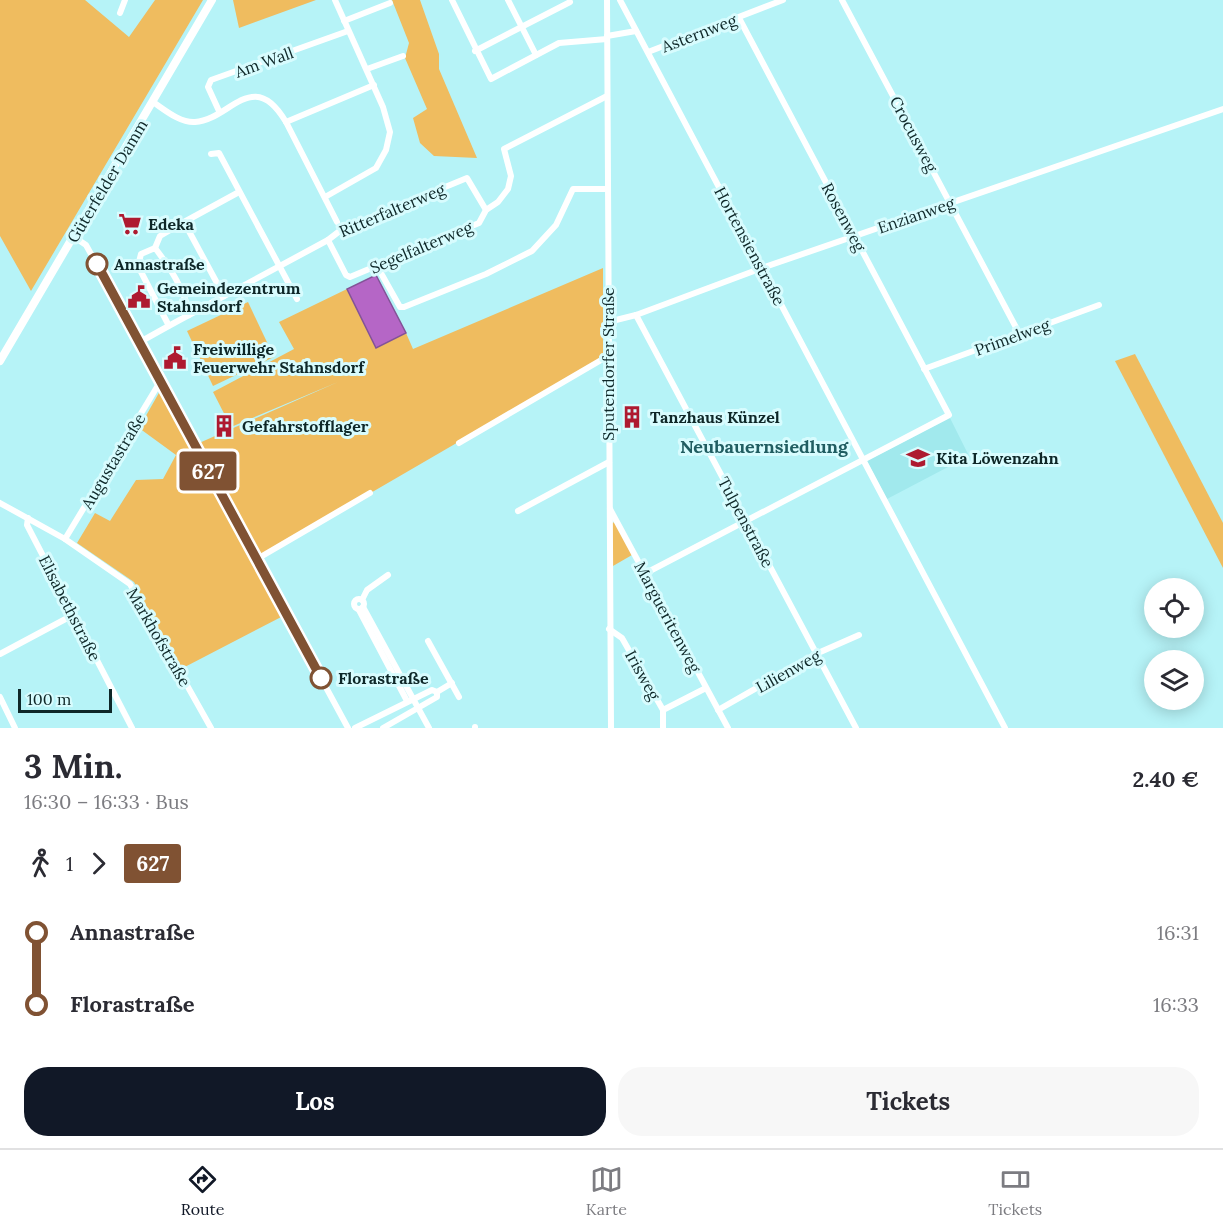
<!DOCTYPE html>
<html lang="de">
<head>
<meta charset="utf-8">
<style>
	:root { --surface:#fff; --page:#f7f7f7; --text:#2b2b33; --muted:#7c7c81; --line:#e1e1e2; --accent:#111827 }
	body { margin:0; font-family:Lora,serif; background:var(--page); color:var(--text); height:100vh; display:flex; flex-direction:column; font-size:22px; white-space:nowrap }
	* { box-sizing:border-box; margin:0 }
	p { font-size:20px; color:var(--muted) }
	.icon { flex:none; width:33px; height:33px; fill:none; stroke:currentColor; stroke-width:2; stroke-linecap:round; stroke-linejoin:round }
	.map { position:relative; height:728px; overflow:hidden }
	.details { display:flex; flex-direction:column; background:var(--surface); flex:1 }
	.details>* { flex:none }
	.badge { padding:0 12px; border-radius:4px; font-size:21px; line-height:39px }
	.tools { position:absolute; left:1144px; top:578px; display:grid; gap:12px }
	.tools a { display:grid; place-items:center; width:60px; height:60px; border-radius:50%; background:var(--surface); box-shadow:0 3px 15px #0003; font-size:30px }
	.scale { position:absolute; left:18px; bottom:15px; width:94px; box-sizing:border-box; padding-left:6px; border:3px solid #0e2728; border-top:0; font-size:16px; line-height:21px; white-space:nowrap; color:#0e2728; -webkit-text-stroke:4px #d8fcfe; paint-order:stroke }
	.map>.badge { position:absolute; translate:-50% -50%; box-shadow:0 0 0 3px #fff }
	.legs { display:flex; align-items:center; gap:9px; height:66px; padding:0 24px; font-size:20px }
	.legs p { margin-inline-start:auto }
	.headline { display:flex; align-items:center; justify-content:space-between; height:102px; padding:0 24px }
	h1 { font-size:33px; font-weight:800; line-height:45px }
	.cta { display:flex; gap:12px; margin-top:auto; padding:12px 24px }
	.cta a { flex:1; height:69px; border-radius:24px; background:var(--accent); color:#fff; font-size:24px; font-weight:800; line-height:69px; text-align:center }
	.cta a+a { background:var(--page); color:var(--text) }
	ul { padding:0 24px; list-style:none }
	li { display:flex; align-items:center; gap:21px; height:72px; font-size:22px }
	li i { display:grid; place-items:center; width:9px; height:100%; margin:0 8px; background:currentColor }
	li i::after { content:''; width:15px; height:15px; margin:-8px; border:4px solid; border-radius:50%; background:var(--surface) }
	li p { margin-inline-start:auto }
	li:first-child i { background:linear-gradient(#0000 50%,currentColor 0) }
	li:last-child i { background:linear-gradient(currentColor 50%,#0000 0) }
	.dock { display:flex; justify-content:space-around; align-items:center; height:84px; border-top:2px solid var(--line); background:var(--surface); font-size:16px; color:var(--muted) }
	.dock a { display:grid; justify-items:center; gap:3px }
	.dock .current { color:var(--accent) }
	.map>svg:first-child { display:block }
</style>
</head>
<body>
<div class="map">
<svg width="1223" height="728" viewBox="0 0 1223 728">
	<rect width="100%" height="100%" fill="#b6f3f7"/>
	<path fill="#a1e9ed" d="M950,418L969,456L887,499L867,461Z"/>
	<g fill="#efbc5f">
		<path d="M0,0H85L129,37L155,0H203L31,291L0,236Z"/>
		<path d="M233,0H316L239,28Z"/>
		<path d="M392,0H420L439,54V69L477,158L434,156L420,143L413,118L427,109L405,58L409,43Z"/>
		<path d="M603,268V358L257,559L287,614L179,670L134,582L77,543L95,513L110,521L136,480L163,479L176,455L139,428L160,391L190,447L338,382L231,427L213,392L294,349L279,322L347,289L376,348L406,333L413,349Z"/>
		<path d="M248,302L274,357L213,386L187,331Z"/>
		<path d="M1135,354L1223,523V568L1115,361Z"/>
		<path d="M615,522L632,555L613,566L612,523Z"/>
	</g>
	<path fill="#b566c6" stroke="#835397" stroke-width="1.5" d="M376,275L406,333L376,348L347,289Z"/>
	<g fill="none" stroke-linecap="round" stroke-linejoin="round">
		<g stroke="#fff" stroke-width="6">
			<path d="M452,0L491,79L559,43L607,39"/>
			<path d="M508,0L536,55"/>
			<path d="M607,0L611,728"/>
			<path d="M620,0L1005,728"/>
			<path d="M842,0L1019,333"/>
			<path d="M120,13L125,0"/>
			<path d="M344,21L390,3"/>
			<path d="M607,36L636,31"/>
			<path d="M475,51L570,2"/>
			<path d="M648,52L783,0"/>
			<path d="M367,69L403,56"/>
			<path d="M153,102C165,110 180,123 195,122C230,120 253,66 286,122L337,222"/>
			<path d="M219,111L208,87L211,80L348,31"/>
			<path d="M286,122L374,85"/>
			<path d="M211,154L219,153L297,299"/>
			<path d="M325,197L376,168L386,150L390,132L383,107L335,0"/>
			<path d="M74,237L86,245L96,263L348,728"/>
			<path d="M328,240L346,275L350,277L479,223L486,210L498,202L508,189L511,176L504,149L607,96"/>
			<path d="M155,248L160,236L184,222"/>
			<path d="M377,266L400,307H404L486,274L532,251L556,225L573,189H607"/>
			<path d="M224,296L184,222L239,192"/>
			<path d="M189,315L328,240L341,230L467,178L486,210"/>
			<path d="M636,315L856,728"/>
			<path d="M608,322L636,315L762,268L1223,109"/>
			<path d="M140,342C156,333 172,324 189,315C186,292 169,266 155,248L141,254L138,266L169,326"/>
			<path d="M924,369L1099,305"/>
			<path d="M459,443L608,356"/>
			<path d="M0,503L65,539L130,584L211,728"/>
			<path d="M610,509L728,728"/>
			<path d="M518,511L609,462"/>
			<path d="M28,518L27,525L41,552L132,728"/>
			<path d="M65,539L157,387L161,384"/>
			<path d="M257,559L370,493"/>
			<path d="M646,573L949,415L739,18"/>
			<circle cx="359" cy="604" r="5"/>
			<path d="M362,600L367,590L388,575"/>
			<path d="M363,607L429,728"/>
			<path d="M359,610L407,701"/>
			<path d="M609,629L622,638L663,710V728"/>
			<path d="M428,641L459,697"/>
			<path d="M0,654L73,615"/>
			<path d="M437,692L452,683"/>
			<path d="M0,697L15,728"/>
			<path d="M663,710L706,688"/>
			<path d="M718,710L818,653L859,635"/>
			<path d="M475,727V728"/>
			<path d="M355,728L432,690L437,692V697L383,728"/>
		</g>
		<path stroke="#fff" stroke-width="8" d="M0,361L212,0"/>
	</g>
	<g fill="none" stroke-linecap="round" stroke-linejoin="round">
		<g stroke="#fff" stroke-width="14">
			<path id="line-1" d="M97,264L321,678"/>
		</g>
		<use href="#line-1" stroke="#805233" stroke-width="9"/>
	</g>
	<defs>
		<g id="supermarket-bare" transform="scale(1.8)"><path d="M-6-5.5h2.5l.6 2H6L4.5 2H-2.5L-4.4-4H-6ZM-1.5 3.2a1.3 1.3 0 1 0 .1 0ZM3 3.2a1.3 1.3 0 1 0 .1 0Z" fill="#ae1a30" stroke="#d8fcfe" stroke-width="2.5" paint-order="stroke"/></g>
		<g id="civic-bare" transform="scale(1.8)"><path d="M-.6-6.5H3V-4.5H.6V-3L4-1V1h2V6H-6V1h2V-1L-.6-3ZM-1.2 2.5V6h2.4V2.5Z" fill="#ae1a30" stroke="#d8fcfe" stroke-width="2.5" paint-order="stroke"/></g>
		<g id="building-bare" transform="scale(1.8)"><path d="M-4-6H4V6H1V3H-1V6H-4ZM-2.5-4.3h1.7v1.8h-1.7ZM.8-4.3h1.7v1.8H.8ZM-2.5-1h1.7V.8h-1.7ZM.8-1h1.7V.8H.8Z" fill="#ae1a30" stroke="#d8fcfe" stroke-width="2.5" paint-order="stroke"/></g>
		<g id="school-bare" transform="scale(1.8)"><path d="M0-5L7-2L0 1L-7-2ZM-4 1L0 2.5L4 1V4Q0 6-4 4Z" fill="#ae1a30" stroke="#d8fcfe" stroke-width="2.5" paint-order="stroke"/></g>
	</defs>
	<g fill-rule="evenodd">
		<use href="#supermarket-bare" x="130" y="224"/>
		<use href="#civic-bare" x="139" y="297"/>
		<use href="#civic-bare" x="175" y="358"/>
		<use href="#building-bare" x="632" y="417"/>
		<use href="#building-bare" x="224" y="426"/>
		<use href="#school-bare" x="918" y="458"/>
	</g>
	<g fill="#fff" stroke="#805233" stroke-width="3">
		<circle cx="97" cy="264" r="10"/>
		<circle cx="321" cy="678" r="10"/>
	</g>
	<g text-anchor="middle" stroke-width="6" stroke-linejoin="round" paint-order="stroke">
		<g font-size="16" fill="#0e2728" stroke="#d8fcfe">
			<text transform="translate(699 33) rotate(-21)" y="6">Asternweg</text>
			<text transform="translate(264 62) rotate(-20)" y="6">Am Wall</text>
			<text transform="translate(914 134) rotate(62)" y="6">Crocusweg</text>
			<text transform="translate(107 181) rotate(-59)" y="6">Güterfelder Damm</text>
			<text transform="translate(392 210) rotate(-23)" y="6">Ritterfalterweg</text>
			<text transform="translate(916 215) rotate(-19)" y="6">Enzianweg</text>
			<text transform="translate(844 217) rotate(62)" y="6">Rosenweg</text>
			<text transform="translate(750 246) rotate(62)" y="6">Hortensienstraße</text>
			<text transform="translate(421 247) rotate(-23)" y="6">Segelfalterweg</text>
			<text transform="translate(1012 337) rotate(-20)" y="6">Primelweg</text>
			<text transform="translate(608 364) rotate(-90)" y="6">Sputendorfer Straße</text>
			<text transform="translate(113 461) rotate(-59)" y="6">Augustastraße</text>
			<text transform="translate(746 522) rotate(62)" y="6">Tulpenstraße</text>
			<text transform="translate(70 608) rotate(63)" y="6">Elisabethstraße</text>
			<text transform="translate(668 617) rotate(62)" y="6">Margueritenweg</text>
			<text transform="translate(159 637) rotate(60)" y="6">Markhofstraße</text>
			<text transform="translate(788 671) rotate(-29)" y="6">Lilienweg</text>
			<text transform="translate(643 675) rotate(61)" y="6">Irisweg</text>
		</g>
		<g font-size="16" font-weight="bold" fill="#0e2728" stroke="#d8fcfe" text-anchor="start">
			<text x="148" y="230">Edeka</text>
			<text x="157" y="294">Gemeindezentrum<tspan x="157" dy="18">Stahnsdorf</tspan></text>
			<text x="193" y="355">Freiwillige<tspan x="193" dy="18">Feuerwehr Stahnsdorf</tspan></text>
			<text x="650" y="423">Tanzhaus Künzel</text>
			<text x="242" y="432">Gefahrstofflager</text>
			<text x="936" y="464">Kita Löwenzahn</text>
		</g>
		<g font-size="16" font-weight="bold" fill="#0e2728" stroke="#d8fcfe" text-anchor="start">
			<text x="114" y="270">Annastraße</text>
			<text x="338" y="684">Florastraße</text>
		</g>
		<g font-size="18" font-weight="bold" fill="#205d61" stroke="#d8fcfe">
			<text x="764" y="453">Neubauernsiedlung</text>
		</g>
	</g>
</svg>
<div class="tools">
<a><svg class="icon" aria-label="locate" viewBox="0 0 24 24"><circle cx="12" cy="12" r="6"/><path d="M12 2v4M12 18v4M2 12h4M18 12h4"/></svg></a>
<a><svg class="icon" aria-label="layers" viewBox="0 0 24 24"><path d="M12 4l9 5-9 5-9-5zM3 14l9 5 9-5"/></svg></a>
</div>
<div class="scale">100 m</div>
<b class="badge" style="left:208px;top:471px;background:#805233;color:#fff">627</b>
</div>
<section class="details">
<div class="headline"><div><h1>3 Min.</h1><p>16:30 – 16:33 · Bus</p></div><b>2.40 €</b></div>
<div class="legs"><svg class="icon" aria-label="walk" viewBox="0 0 24 24"><circle cx="13" cy="4" r="2"/><path d="M13 8l-2 6 4 7M11 14l-3 7M7 12l3-4h3l4 4"/></svg>1<svg class="icon" aria-label="forward" viewBox="0 0 24 24"><path d="M9 5l7 7-7 7"/></svg><b class="badge" style="background:#805233;color:#fff">627</b></div>
<ul>
<li><i style="color:#805233"></i><b>Annastraße</b><p>16:31</p></li>
<li><i style="color:#805233"></i><b>Florastraße</b><p>16:33</p></li>
</ul>
<div class="cta"><a>Los</a><a>Tickets</a></div>
</section>
<nav class="dock">
<a class="current"><svg class="icon" aria-label="directions" viewBox="0 0 24 24"><path d="M12 3l9 9-9 9-9-9zM9 14v-3h6M13 9l2 2-2 2"/></svg>Route</a>
<a><svg class="icon" aria-label="map" viewBox="0 0 24 24"><path d="M3 6l6-2 6 2 6-2v14l-6 2-6-2-6 2zM9 4v14M15 6v14"/></svg>Karte</a>
<a><svg class="icon" aria-label="tickets" viewBox="0 0 24 24"><path d="M3 7h18v10H3zM15 7v10"/></svg>Tickets</a>
</nav>
</body>
</html>
